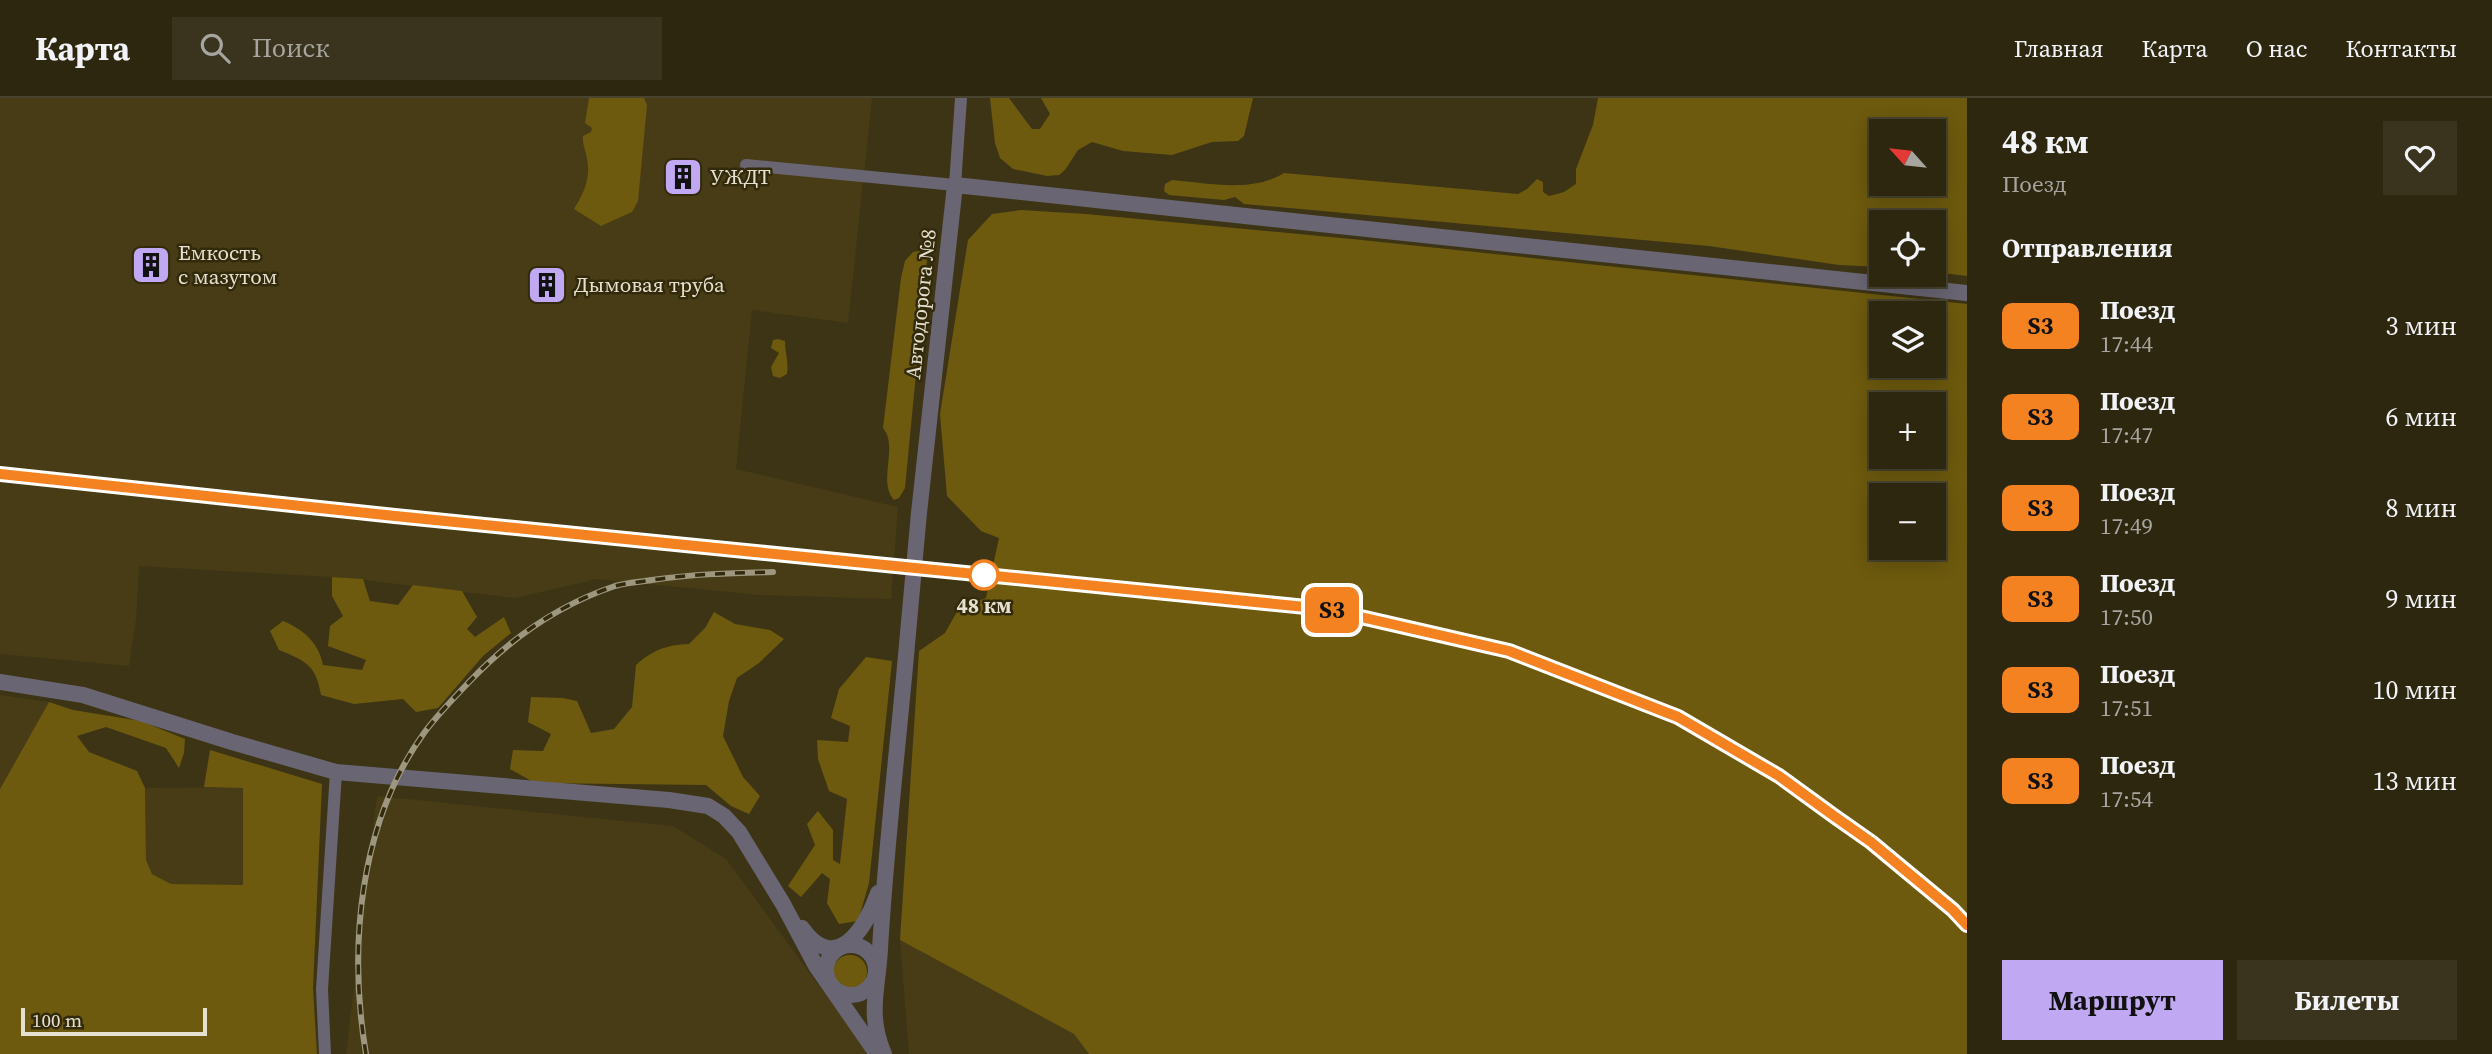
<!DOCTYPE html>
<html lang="ru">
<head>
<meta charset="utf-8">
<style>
	:root { --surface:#2e2710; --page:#3a331e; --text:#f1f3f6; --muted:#a7a59f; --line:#494430; --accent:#c0a8f3 }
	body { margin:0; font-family:"Source Serif 4",serif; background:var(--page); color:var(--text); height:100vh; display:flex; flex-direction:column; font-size:26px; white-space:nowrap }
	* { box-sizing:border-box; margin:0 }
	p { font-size:23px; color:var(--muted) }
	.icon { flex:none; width:38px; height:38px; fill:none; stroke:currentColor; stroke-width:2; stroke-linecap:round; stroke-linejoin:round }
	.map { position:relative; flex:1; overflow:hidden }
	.details { display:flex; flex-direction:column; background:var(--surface); width:525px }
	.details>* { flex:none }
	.badge { padding:0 14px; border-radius:10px; font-size:24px; line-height:46px }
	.needle { width:46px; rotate:297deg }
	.buttons { position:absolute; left:1869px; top:21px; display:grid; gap:14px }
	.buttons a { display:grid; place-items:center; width:77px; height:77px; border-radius:0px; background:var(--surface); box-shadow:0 4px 18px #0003,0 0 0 2px var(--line); font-size:35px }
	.scale { position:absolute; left:21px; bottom:18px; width:186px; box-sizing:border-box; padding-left:7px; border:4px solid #e5e0cf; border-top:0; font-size:19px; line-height:24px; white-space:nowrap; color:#e5e0cf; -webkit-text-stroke:5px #332a0b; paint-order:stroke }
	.map>.badge { position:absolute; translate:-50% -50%; box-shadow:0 0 0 4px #fff }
	h2 { padding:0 35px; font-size:26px; line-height:63px }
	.round { display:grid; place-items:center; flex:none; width:74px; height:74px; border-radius:0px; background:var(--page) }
	.summary { display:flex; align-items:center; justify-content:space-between; height:119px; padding:0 35px }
	h1 { font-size:33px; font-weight:700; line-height:52px }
	.action { display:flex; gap:14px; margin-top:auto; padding:14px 35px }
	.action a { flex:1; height:80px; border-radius:0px; background:var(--accent); color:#111; font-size:28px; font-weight:700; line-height:80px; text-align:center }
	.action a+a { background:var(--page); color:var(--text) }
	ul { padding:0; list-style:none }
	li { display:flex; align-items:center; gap:21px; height:91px; padding:0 35px }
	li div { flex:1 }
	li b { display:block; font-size:26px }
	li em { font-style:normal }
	li .badge { min-width:77px; font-weight:700; text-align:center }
	header { display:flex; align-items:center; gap:42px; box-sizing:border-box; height:98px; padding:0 35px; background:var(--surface); border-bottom:2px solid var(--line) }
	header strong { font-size:33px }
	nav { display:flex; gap:38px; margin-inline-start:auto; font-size:24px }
	.search { width:490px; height:63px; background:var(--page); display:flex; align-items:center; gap:18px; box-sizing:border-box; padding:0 24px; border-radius:0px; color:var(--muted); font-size:26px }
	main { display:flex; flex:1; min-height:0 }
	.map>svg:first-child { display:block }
</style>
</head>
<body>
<header>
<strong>Карта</strong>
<div class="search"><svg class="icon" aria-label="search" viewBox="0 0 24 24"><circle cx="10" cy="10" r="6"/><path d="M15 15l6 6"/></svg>Поиск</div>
<nav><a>Главная</a><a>Карта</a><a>О нас</a><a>Контакты</a></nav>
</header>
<main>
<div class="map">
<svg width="1967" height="956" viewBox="0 0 1967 956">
	<rect width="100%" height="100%" fill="#3d3416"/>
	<g fill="#473c15">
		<path d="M0,0H872L848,225L752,212L736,371L898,409L891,501L759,497L597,481L515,500L348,480L139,468L136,521L129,568L0,556Z"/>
		<path d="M0,597L49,604L0,691Z"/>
		<path d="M243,689V788L171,786L152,776L146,762L145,690Z"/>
		<path d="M377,698L673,728L726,761L869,956H346Z"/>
		<path d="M900,842L1074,936L1089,956H909Z"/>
	</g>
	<g fill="#6d5a0e" fill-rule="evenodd">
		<path d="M589,0H644L647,7L638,103L632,114L601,128L574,111C584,95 591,80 587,61C586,53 582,46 583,38L591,34L592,30L585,25Z"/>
		<path d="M990,0H1009L1032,31H1040L1050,16L1041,0H1253L1244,38L1238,43L1212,44L1172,57L1123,53L1092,44L1078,52L1065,72L1059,77L1047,78L1013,71L1000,60L995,45Z"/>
		<path d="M1598,0H1967V178L1934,174V124H1881V169L1839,167L1709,148L1244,106L1235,99L1224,102L1169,97L1164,93L1165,86L1172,82C1208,85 1252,95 1284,75L1518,96L1527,91L1537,81L1543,84V94L1549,98L1564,94L1576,86V71L1593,27ZM1881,33H1934V86H1881Z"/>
		<path d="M1021,112L1086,116L1362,142L1967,206V956H1089L1074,936L900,842L919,553L945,535L959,510L986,500L999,440L981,433L947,398L940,316L968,142L992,116ZM1881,215H1934V268H1881ZM1881,306H1934V359H1881ZM1881,397H1934V450H1881Z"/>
		<path d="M919,153L927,161L905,390L899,400L894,402C877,383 899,349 883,330L901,180L905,163L913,154Z"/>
		<path d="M778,241L785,243C785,255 789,265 787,276L780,280L773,278L771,269L779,255L771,250L773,242Z"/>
		<path d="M332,479L363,481L370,503L398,507L413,487L462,493L477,519L467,531L475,539L504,519L511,535L483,558L438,610L416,614L403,601L354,606L321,597C316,567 306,563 279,552L270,533L283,523C303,531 319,545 323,567L362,572L366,562L328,548L330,528L343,518L332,498Z"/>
		<path d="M714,514L735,526L770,532L784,541L759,565L737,580L729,603L723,638L743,679L760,698L749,716L731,708L706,687L535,685L510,671L513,652L543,653L551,636L528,624L531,599L563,600L577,603L591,635L614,631L632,609L636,567C653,552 666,547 689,546L705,530Z"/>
		<path d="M866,559L892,563L869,785L858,823L839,826L827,805L830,781L822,775L801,799L788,788L815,747L807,726L818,713L833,732V762L840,766L847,701L829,693L818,661L817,642L848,644L850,628L831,620L839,591Z"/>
		<path d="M49,604L73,612L141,623L185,641L184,655L179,670L166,650L106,629L77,638L89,654L137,673L145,690L146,762L152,776L171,786L243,787V690L204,689L210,652L322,686L313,890L317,956H0V691Z"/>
		<circle cx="850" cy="874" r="17"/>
	</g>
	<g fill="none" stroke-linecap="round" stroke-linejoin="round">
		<g stroke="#696573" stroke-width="12">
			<path d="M746,67L955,87L961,0"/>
			<path d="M325,956L322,891L336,674"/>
		</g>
		<g stroke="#696573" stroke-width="16">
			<path d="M919,415L955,87L1967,195"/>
			<path d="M0,584L83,597L232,644L336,674L669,702L708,708L724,718L739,734L783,806L816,868L877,956"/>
			<path d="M802,830C836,878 866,830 878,795"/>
			<circle cx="851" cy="872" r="25"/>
			<path d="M884,956C867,917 878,890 880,851C886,745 899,641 908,535"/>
		</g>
		<g stroke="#9e9780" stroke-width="6">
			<g id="rail">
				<path d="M0,376L371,416L1326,511L1509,553L1678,619L1779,678L1871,744L1953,812L1967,827"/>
				<path d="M366,956C348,849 359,725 424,635C438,616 454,600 470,583C511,540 558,507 615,488C626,485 640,484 652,482C692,476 732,475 773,474"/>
			</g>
		</g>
		<use href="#rail" stroke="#332a0b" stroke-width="3.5" stroke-dasharray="10" stroke-linecap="butt"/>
		<path stroke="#696573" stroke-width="16" d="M908,535L919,415"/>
	</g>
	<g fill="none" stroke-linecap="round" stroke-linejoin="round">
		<g stroke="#fff" stroke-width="16">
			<path id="line" d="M0,376L395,418L1326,511L1509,553L1678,619L1779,678L1834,718L1871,744L1953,812L1967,827"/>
		</g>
		<use href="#line" stroke="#f58220" stroke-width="10"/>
	</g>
	<defs>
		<g id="building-square" transform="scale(2.0125)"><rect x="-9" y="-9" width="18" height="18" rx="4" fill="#c0a8f3" stroke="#332a0b"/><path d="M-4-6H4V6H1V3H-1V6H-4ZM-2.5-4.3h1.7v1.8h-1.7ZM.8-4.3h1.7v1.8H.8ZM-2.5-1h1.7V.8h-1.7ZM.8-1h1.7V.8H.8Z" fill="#111"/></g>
	</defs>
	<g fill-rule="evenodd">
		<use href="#building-square" x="683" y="79"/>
		<use href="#building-square" x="151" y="167"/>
		<use href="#building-square" x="547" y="187"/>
	</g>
	<circle fill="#fff" stroke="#f58220" stroke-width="3.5" cx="984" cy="477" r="14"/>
	<g text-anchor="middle" stroke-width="5" stroke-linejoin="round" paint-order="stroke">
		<g font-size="21" fill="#e5e0cf" stroke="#332a0b" text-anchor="start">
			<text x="710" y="86">УЖДТ</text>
			<text x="178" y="162">Емкость<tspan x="178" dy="24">с мазутом</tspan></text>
			<text x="574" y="194">Дымовая труба</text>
		</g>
		<g font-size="21" fill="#e5e0cf" stroke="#332a0b">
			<text transform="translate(921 206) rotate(-84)" y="7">Автодорога №8</text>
		</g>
		<g font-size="21" font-weight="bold" fill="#e5e0cf" stroke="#332a0b">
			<text x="984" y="515">48 км</text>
		</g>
	</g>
</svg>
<div class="buttons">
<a><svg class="needle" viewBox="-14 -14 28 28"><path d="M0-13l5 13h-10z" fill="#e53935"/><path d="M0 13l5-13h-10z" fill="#a7a59f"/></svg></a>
<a><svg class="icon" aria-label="locate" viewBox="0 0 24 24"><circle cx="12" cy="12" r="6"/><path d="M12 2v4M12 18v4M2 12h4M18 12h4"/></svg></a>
<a><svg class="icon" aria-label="layers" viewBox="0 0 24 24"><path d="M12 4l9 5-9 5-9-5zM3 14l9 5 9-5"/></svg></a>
<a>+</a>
<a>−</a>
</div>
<div class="scale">100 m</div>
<b class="badge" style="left:1332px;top:512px;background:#f58220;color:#111">S3</b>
</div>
<section class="details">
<div class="summary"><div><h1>48 км</h1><p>Поезд</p></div><a class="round"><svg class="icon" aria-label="heart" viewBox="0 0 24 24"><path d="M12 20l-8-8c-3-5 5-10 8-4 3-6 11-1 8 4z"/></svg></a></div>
<h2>Отправления</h2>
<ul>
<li><span class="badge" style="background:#f58220;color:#111">S3</span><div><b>Поезд</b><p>17:44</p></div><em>3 мин</em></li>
<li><span class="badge" style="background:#f58220;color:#111">S3</span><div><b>Поезд</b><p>17:47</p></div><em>6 мин</em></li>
<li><span class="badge" style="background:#f58220;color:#111">S3</span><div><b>Поезд</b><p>17:49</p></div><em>8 мин</em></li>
<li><span class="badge" style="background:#f58220;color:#111">S3</span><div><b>Поезд</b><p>17:50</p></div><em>9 мин</em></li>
<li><span class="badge" style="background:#f58220;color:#111">S3</span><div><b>Поезд</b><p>17:51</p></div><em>10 мин</em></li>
<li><span class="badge" style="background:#f58220;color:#111">S3</span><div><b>Поезд</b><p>17:54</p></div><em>13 мин</em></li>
</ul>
<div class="action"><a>Маршрут</a><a>Билеты</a></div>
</section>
</main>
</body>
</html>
